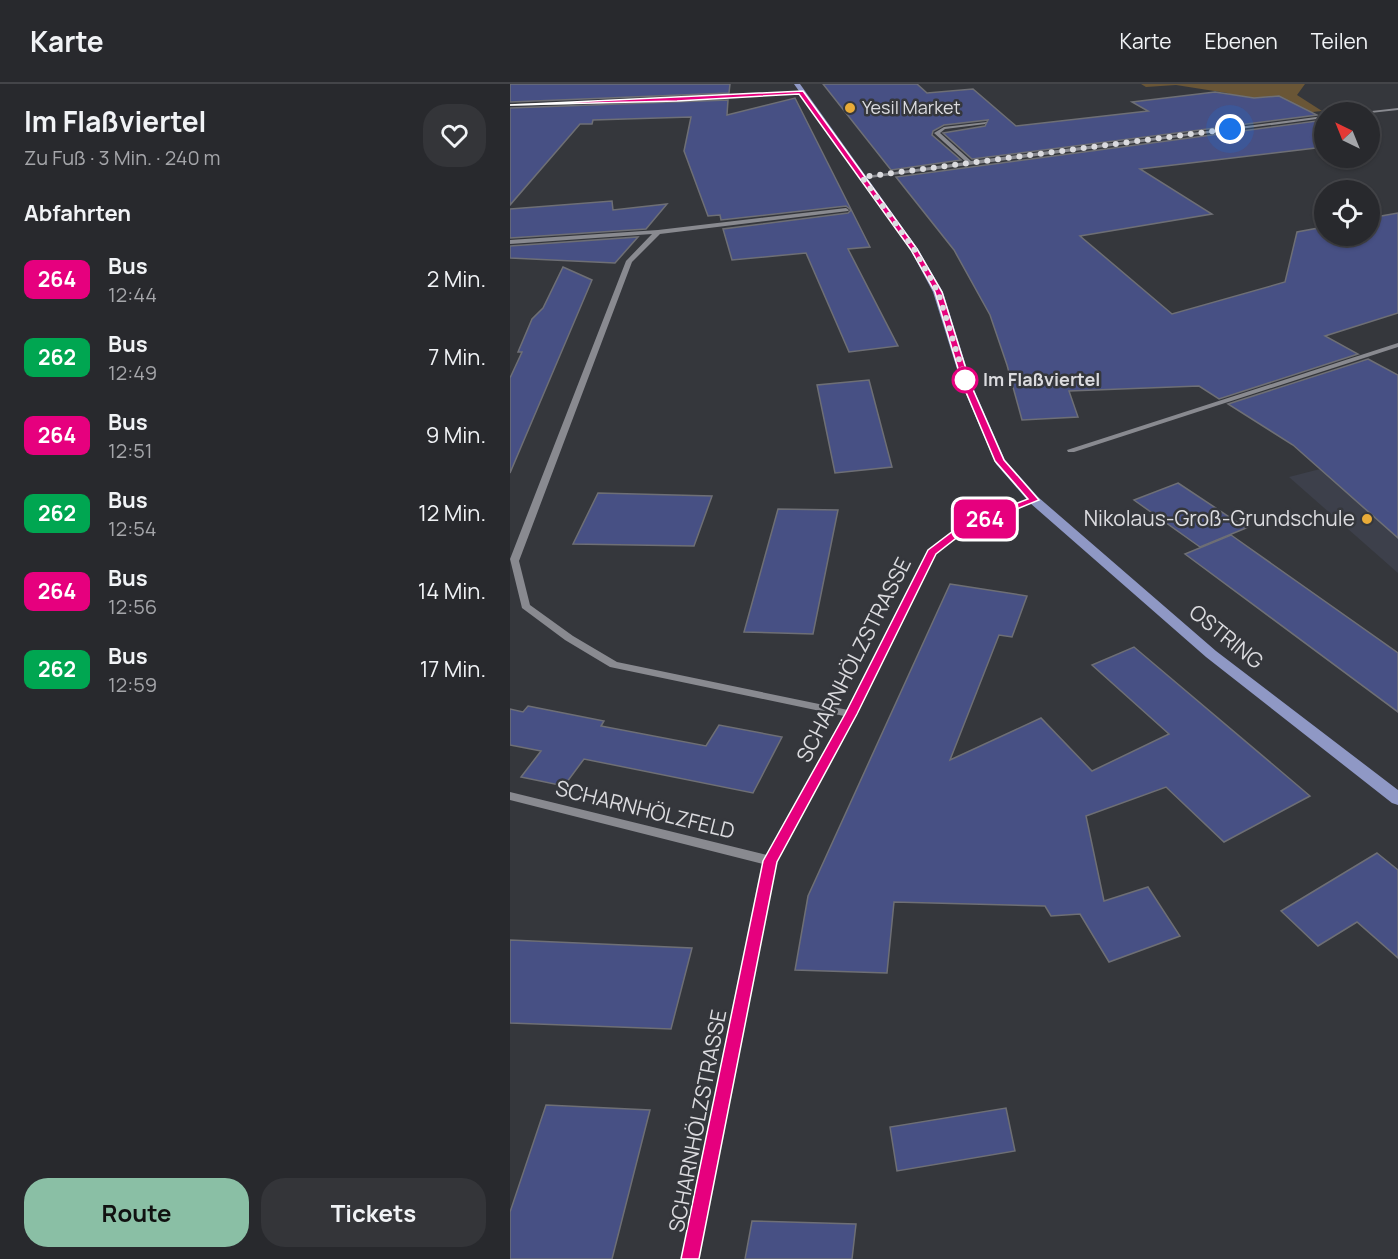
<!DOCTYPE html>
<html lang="de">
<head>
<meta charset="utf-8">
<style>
	:root { --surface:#28292d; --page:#343539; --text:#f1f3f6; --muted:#a5a6aa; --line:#444549; --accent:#8abfa5 }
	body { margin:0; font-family:Manrope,sans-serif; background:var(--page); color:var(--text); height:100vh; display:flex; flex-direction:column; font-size:22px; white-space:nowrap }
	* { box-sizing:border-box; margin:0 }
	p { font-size:20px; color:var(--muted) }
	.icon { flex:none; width:33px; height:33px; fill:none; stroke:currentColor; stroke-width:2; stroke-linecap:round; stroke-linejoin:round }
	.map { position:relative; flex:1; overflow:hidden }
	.drawer { display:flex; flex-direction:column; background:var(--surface); width:510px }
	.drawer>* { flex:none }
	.badge { padding:0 12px; border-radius:9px; font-size:21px; line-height:39px }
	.needle { width:39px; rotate:317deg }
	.fabs { position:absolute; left:804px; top:18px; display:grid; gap:12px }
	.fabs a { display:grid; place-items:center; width:66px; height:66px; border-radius:50%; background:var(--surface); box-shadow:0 2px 4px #0004,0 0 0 2px var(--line); font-size:30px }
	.you { position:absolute; width:30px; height:30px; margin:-15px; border:4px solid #fff; border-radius:50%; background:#1a73e8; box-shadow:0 0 0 9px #1a73e833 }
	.map>.badge { position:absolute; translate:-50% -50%; box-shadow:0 0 0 3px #fff }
	h2 { padding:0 24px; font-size:22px; line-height:54px }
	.round { display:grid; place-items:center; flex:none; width:63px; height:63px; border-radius:24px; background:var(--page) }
	.head { display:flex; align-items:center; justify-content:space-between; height:102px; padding:0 24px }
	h1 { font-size:28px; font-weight:700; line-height:45px }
	.cta { display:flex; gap:12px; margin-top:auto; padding:12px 24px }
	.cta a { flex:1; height:69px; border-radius:24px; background:var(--accent); color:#111; font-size:24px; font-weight:700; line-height:69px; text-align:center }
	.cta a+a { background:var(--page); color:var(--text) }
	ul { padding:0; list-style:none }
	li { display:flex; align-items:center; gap:18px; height:78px; padding:0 24px }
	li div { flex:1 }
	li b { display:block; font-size:22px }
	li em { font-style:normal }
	li .badge { min-width:66px; font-weight:700; text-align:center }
	header { display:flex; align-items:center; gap:36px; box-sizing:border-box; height:84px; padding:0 30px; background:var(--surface); border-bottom:2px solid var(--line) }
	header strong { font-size:28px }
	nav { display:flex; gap:33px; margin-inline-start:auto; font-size:21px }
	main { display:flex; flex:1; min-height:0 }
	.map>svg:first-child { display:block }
</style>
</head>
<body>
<header>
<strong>Karte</strong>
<nav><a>Karte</a><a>Ebenen</a><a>Teilen</a></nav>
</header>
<main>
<section class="drawer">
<div class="head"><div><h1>Im Flaßviertel</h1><p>Zu Fuß · 3 Min. · 240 m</p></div><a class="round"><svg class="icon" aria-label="heart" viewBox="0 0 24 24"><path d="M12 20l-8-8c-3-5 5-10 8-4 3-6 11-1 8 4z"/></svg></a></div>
<h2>Abfahrten</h2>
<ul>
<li><span class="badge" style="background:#e6007e;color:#fff">264</span><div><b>Bus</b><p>12:44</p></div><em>2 Min.</em></li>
<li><span class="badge" style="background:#00a651;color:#fff">262</span><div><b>Bus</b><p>12:49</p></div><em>7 Min.</em></li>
<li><span class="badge" style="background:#e6007e;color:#fff">264</span><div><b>Bus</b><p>12:51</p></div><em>9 Min.</em></li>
<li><span class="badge" style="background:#00a651;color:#fff">262</span><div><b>Bus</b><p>12:54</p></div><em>12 Min.</em></li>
<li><span class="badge" style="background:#e6007e;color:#fff">264</span><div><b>Bus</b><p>12:56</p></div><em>14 Min.</em></li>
<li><span class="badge" style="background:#00a651;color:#fff">262</span><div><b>Bus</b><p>12:59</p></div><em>17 Min.</em></li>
</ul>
<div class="cta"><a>Route</a><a>Tickets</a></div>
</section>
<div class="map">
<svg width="888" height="1175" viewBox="0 0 888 1175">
	<rect width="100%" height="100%" fill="#35373c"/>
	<path fill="#3d404b" d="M888,365V489L779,393Z"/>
	<path fill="#6a5636" d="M631,0H795L787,11L812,27L763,32L717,9L666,1L636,3Z"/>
	<g fill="#475084" stroke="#6e6f75" stroke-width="1.5">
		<path d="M0,0H220L219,9L0,18Z"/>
		<path d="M313,0H407L417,9L463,5L506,42L638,27L622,18L705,8L744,14L769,12L807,31L462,75L433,49L475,42L478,36L434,41L423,47L422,51L451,76L381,86Z"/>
		<path d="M285,14L360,163L338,165L388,262L339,268L296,169L222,176L213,145L338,129L341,126L336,122L211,136L210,131L198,132L174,67L181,33L83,36L82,40H70L0,121V24L218,16L217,31Z"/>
		<path d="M814,36V63L630,85L702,130L570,152L662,230L775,198L787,148L814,143V152H860V134L888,129V229L815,252L848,270L709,315L689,302L559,307L568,333L512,336L497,281L480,231L444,166L386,93Z"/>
		<path d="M102,117L103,126L157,120L136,145L0,154V125Z"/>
		<path d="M128,153L105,179L0,174V162Z"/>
		<path d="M53,183L82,196L0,389V294L12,268H8L22,235L33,224Z"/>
		<path d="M858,275L888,291V454L783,361L718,320Z"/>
		<path d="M359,296L382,383L325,389L307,301Z"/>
		<path d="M668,399L736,444L690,463L624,416Z"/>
		<path d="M88,409L202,412L184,462L63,460Z"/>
		<path d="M268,425L328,426L303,550L234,548Z"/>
		<path d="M721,451L888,569V628L675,470Z"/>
		<path d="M440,500L517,512L502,553L489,551L440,676L531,634L582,687L659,650L582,581L624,563L800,712L714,758L656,703L576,732L594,817L638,803L670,852L599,878L570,830L541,832L535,822L384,818L377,889L285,886L298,812Z"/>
		<path d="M18,622L94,637L91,642L196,662L209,641L272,653L243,709L74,675L54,702L11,693L31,667L0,661V625L13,628Z"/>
		<path d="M867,769L888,786V874L847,838L808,862L771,827Z"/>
		<path d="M0,856L182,864L161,945L0,939Z"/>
		<path d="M36,1021L140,1026L102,1175H0V1128Z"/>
		<path d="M496,1024L505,1067L387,1087L380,1043Z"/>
		<path d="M242,1137L346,1140L342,1175H235Z"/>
	</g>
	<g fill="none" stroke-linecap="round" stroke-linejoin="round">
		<g fill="#898a90" fill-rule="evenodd">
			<path d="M291,7L293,9L167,17L0,22V20L167,15Z"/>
			<path d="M888,24V26L860,29L853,28Z"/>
			<path d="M814,32V34L352,95L349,93L456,78L424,49L434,43L477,38L475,40L435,45L430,49L461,77Z"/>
			<path d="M336,124L339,126L338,127L150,150L122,178L9,477L20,521L63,552L107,578L338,626L419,467L451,441L521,414H527L528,416L457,445L426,470L346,630L266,777L188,1175H172L253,780L0,716V708L257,771L334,632L100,583L55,556L12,524L0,475L116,177L142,150L0,160V156L148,146Z"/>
			<path d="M888,259V263L564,368H558L557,366Z"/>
		</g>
		<path fill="#8f98c5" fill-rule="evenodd" d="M284,0H290L408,165L433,208L462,301L495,376L528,413L706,567L888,706V721L882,719L696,573L520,419L486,380L452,301L423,208L400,165Z"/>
	</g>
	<path fill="#e6007e" stroke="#fff" stroke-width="1.5" d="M293,7L407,165L432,208L461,301L494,376L529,416L458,445L426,470L347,630L267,778L189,1175H171L253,777L335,630L418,466L451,441L518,415L485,377L453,301L425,208L401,166L289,10L167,17L0,21Z"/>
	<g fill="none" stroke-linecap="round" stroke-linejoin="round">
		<path stroke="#dbdbdf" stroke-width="6" stroke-dasharray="0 10.8" d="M455,296L457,301L428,208L404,165L352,93L720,45"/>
	</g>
	<g fill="#e9ab38" stroke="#35373c" stroke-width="2">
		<circle cx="340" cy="24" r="6"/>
		<circle cx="857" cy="435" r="6"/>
	</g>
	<circle fill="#fff" stroke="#e6007e" stroke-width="3" cx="455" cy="296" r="12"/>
	<g text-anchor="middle" stroke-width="5" stroke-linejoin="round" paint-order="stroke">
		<g font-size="18" fill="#dbdbdf" stroke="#35373c" text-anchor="start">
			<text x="352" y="30">Yesil Market</text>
		</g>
		<g font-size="18" font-weight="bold" fill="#dbdbdf" stroke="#35373c" text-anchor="start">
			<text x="473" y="302">Im Flaßviertel</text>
		</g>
		<g font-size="21" fill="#dbdbdf" stroke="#35373c" text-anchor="end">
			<text x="845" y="442">Nikolaus-Groß-Grundschule</text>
		</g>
		<g font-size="21" fill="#dbdbdf" stroke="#35373c">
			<text transform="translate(716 553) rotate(39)" y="7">OSTRING</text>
			<text transform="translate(344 576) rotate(-63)" y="7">SCHARNHÖLZSTRASSE</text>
			<text transform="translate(135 726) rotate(14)" y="7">SCHARNHÖLZFELD</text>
			<text transform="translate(188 1037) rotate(-79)" y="7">SCHARNHÖLZSTRASSE</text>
		</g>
	</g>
</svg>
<div class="fabs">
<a><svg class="needle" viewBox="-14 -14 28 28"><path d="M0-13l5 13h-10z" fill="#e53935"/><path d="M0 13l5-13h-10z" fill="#a5a6aa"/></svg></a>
<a><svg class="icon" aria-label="locate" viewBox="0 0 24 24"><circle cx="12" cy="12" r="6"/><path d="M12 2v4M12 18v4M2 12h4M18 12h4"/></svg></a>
</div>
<div class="you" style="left:720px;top:45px"></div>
<b class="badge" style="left:475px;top:435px;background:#e6007e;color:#fff">264</b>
</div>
</main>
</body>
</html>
